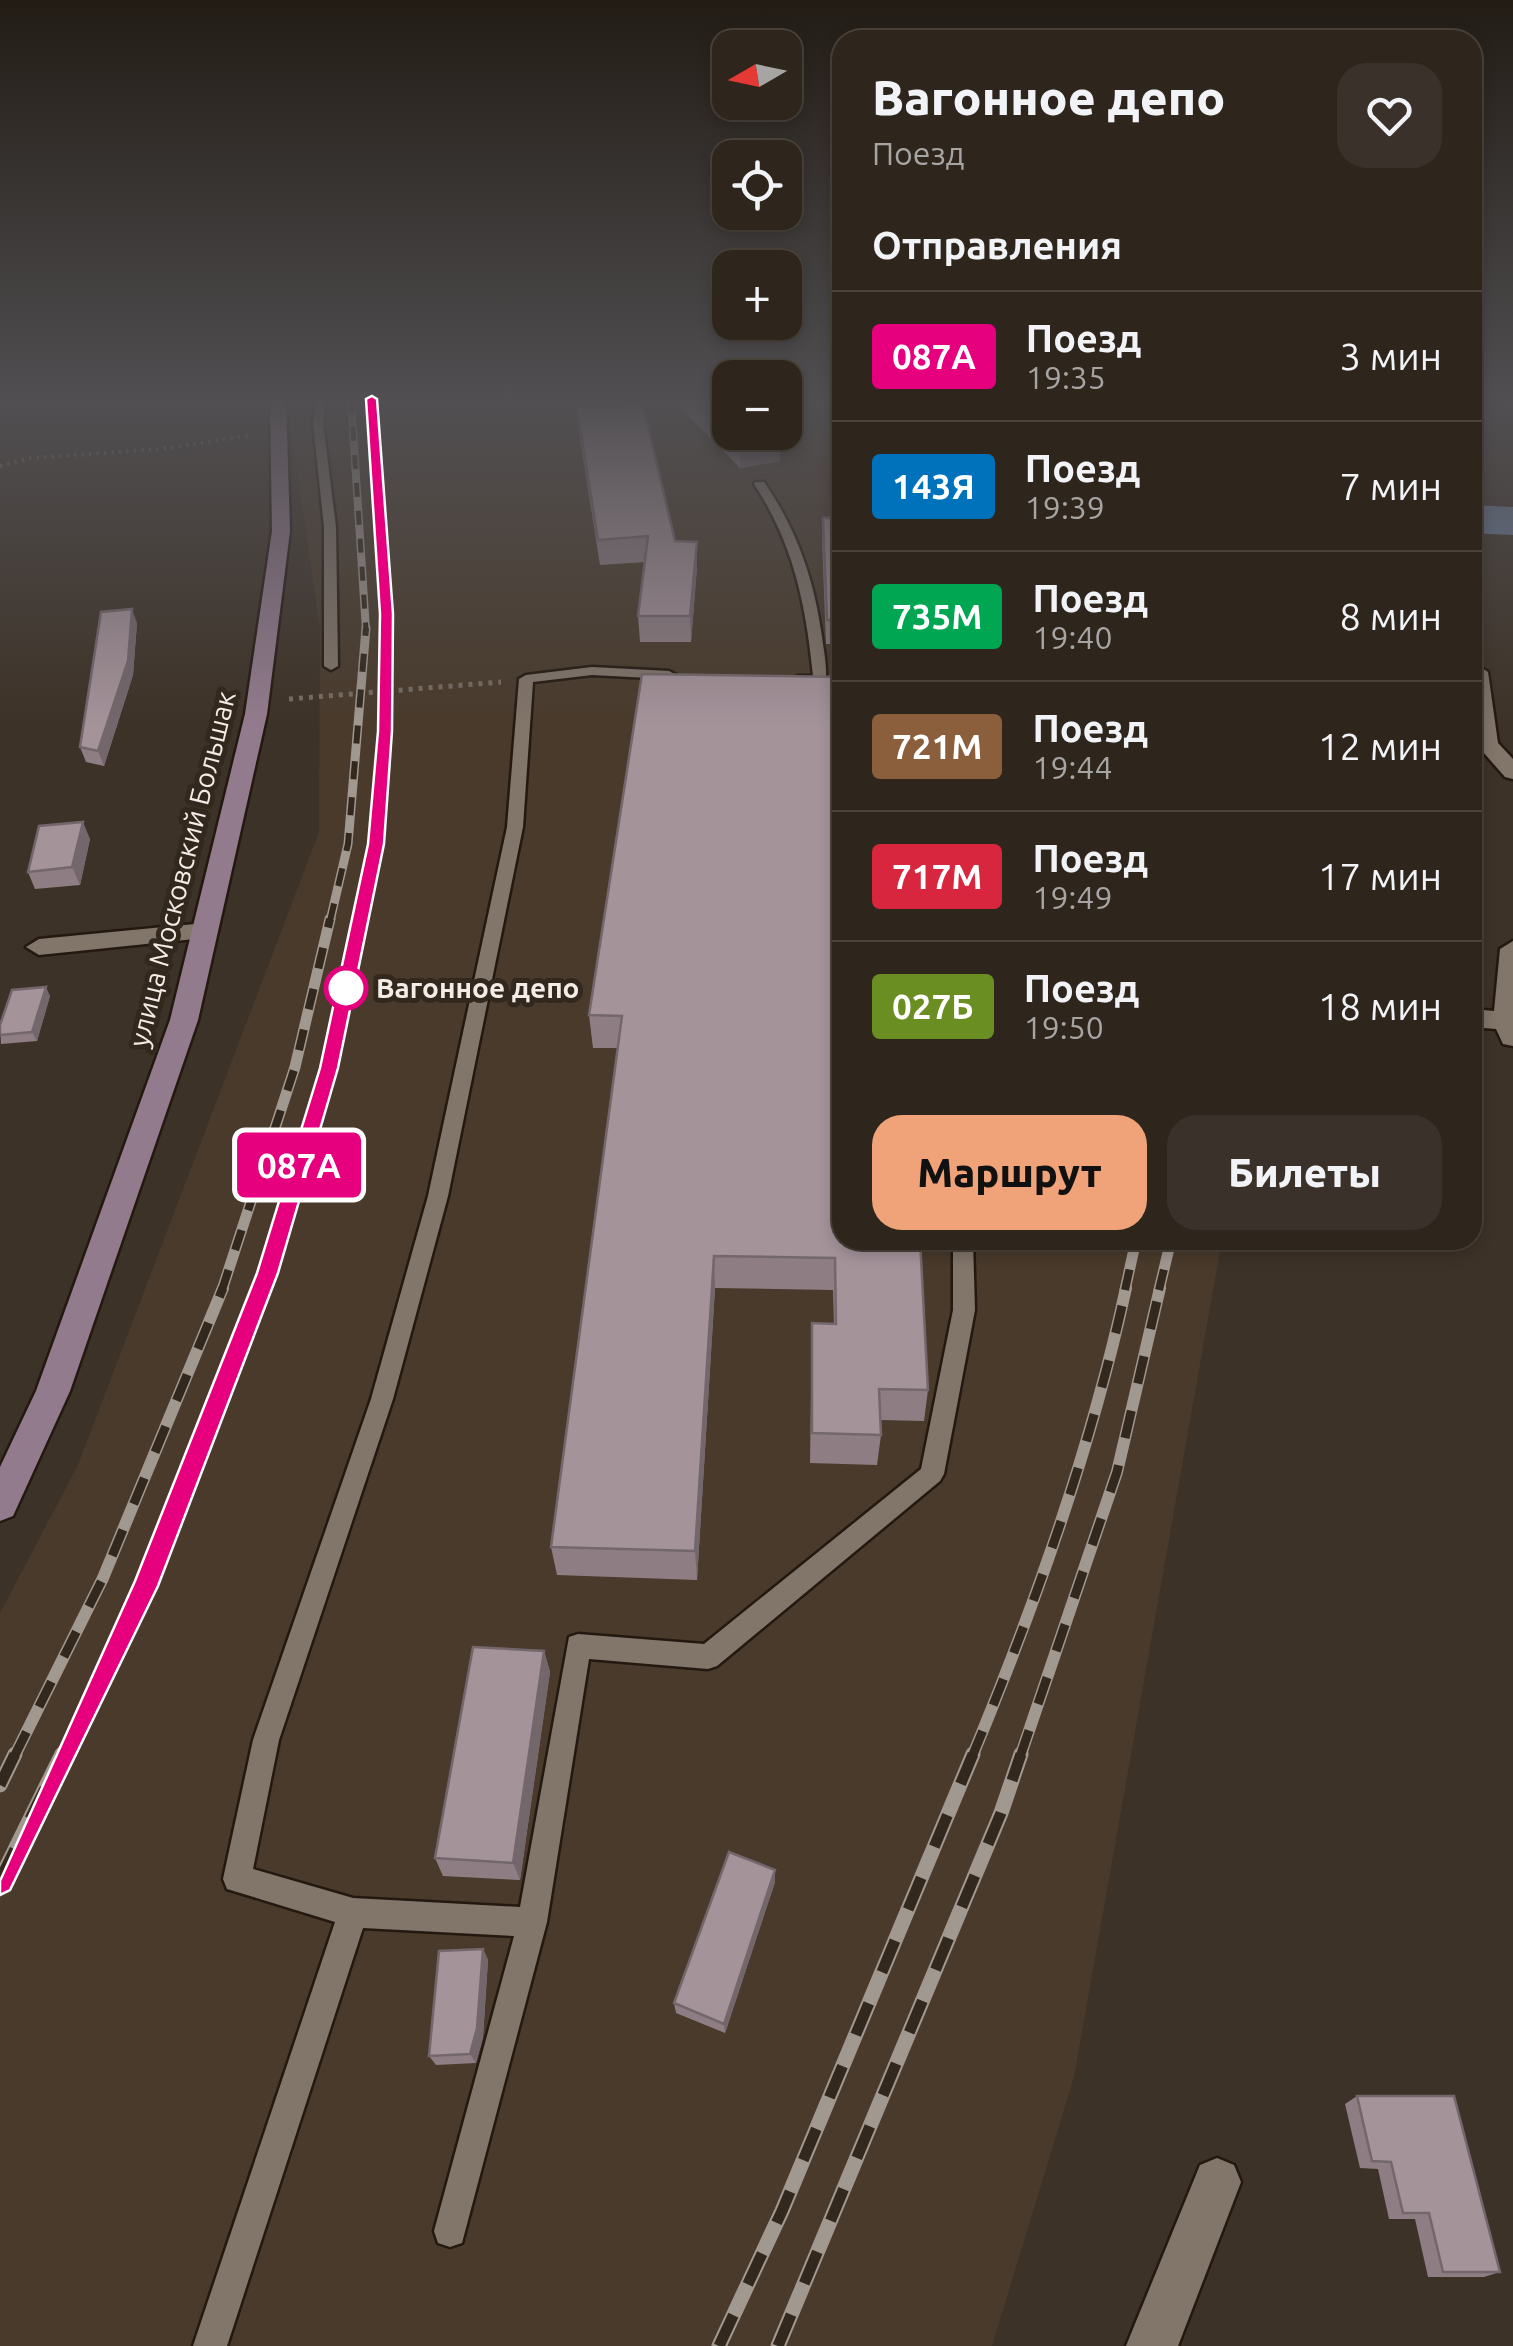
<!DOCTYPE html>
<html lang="ru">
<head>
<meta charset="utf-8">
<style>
	:root { --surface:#2e261d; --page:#3a322a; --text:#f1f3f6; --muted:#a7a5a4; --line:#49433b; --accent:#f0a279 }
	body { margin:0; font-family:Ubuntu,sans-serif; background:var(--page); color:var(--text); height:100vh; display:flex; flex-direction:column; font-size:38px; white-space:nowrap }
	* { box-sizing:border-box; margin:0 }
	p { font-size:32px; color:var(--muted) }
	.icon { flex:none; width:55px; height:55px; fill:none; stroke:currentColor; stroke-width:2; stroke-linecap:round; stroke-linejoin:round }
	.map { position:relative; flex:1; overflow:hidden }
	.details { position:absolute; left:832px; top:30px; width:650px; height:1220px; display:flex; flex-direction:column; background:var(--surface); border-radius:30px; box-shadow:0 5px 15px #0003,0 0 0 2px var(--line) }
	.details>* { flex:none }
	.badge { padding:0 20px; border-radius:8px; font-size:35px; line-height:65px }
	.needle { width:65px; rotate:261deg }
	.buttons { position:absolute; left:712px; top:30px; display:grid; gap:20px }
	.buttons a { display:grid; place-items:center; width:90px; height:90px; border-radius:20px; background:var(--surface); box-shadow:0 5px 15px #0003,0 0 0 2px var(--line); font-size:50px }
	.map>.badge { position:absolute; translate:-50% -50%; box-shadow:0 0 0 5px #fff }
	h2 { padding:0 40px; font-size:38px; line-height:90px }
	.round { display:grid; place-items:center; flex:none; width:105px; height:105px; border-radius:30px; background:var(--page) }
	.head { display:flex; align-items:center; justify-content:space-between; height:170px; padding:0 40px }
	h1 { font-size:48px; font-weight:800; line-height:75px }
	.cta { display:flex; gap:20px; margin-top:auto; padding:20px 40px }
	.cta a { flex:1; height:115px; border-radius:30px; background:var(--accent); color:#111; font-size:40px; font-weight:800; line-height:115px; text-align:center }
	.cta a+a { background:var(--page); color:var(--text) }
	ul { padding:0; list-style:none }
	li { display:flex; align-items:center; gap:30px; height:130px; padding:0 40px; border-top:2px solid var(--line) }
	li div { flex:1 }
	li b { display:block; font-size:38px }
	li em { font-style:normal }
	li .badge { min-width:110px; font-weight:700; text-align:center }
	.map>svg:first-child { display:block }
</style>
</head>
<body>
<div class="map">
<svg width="1513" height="2346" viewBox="0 0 1513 2346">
	<rect width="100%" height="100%" fill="#3d3227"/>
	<path fill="#493a2b" d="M287,399H730V432H785V399H842V1240H1222L1074,2077L992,2346H0V1613L78,1465L319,832L320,628Z"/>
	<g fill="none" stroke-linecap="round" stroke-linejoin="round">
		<path fill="#6b7e9d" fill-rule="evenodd" d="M1472,505L1513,507V535L1472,533Z"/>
		<g stroke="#231910" stroke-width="5">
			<g id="lane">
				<path d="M316,399H326L323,423L336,527L338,666L331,670L324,666V527L313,423Z"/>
				<path d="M756,482H764C797,530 814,579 822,637C824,652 828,670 825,684H798L791,680L798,676H813C806,606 794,544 754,484Z"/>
				<path d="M592,667L669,671L676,675L669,679L592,675L533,682L523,827L448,1196L393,1399L279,1740L253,1869L353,1898L520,1907L569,1637L578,1634L704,1644L921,1469L953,1310V1240H973L975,1310L944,1474L940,1481L717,1666L708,1669L589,1659L547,1922L462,2243L450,2247L438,2243L434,2231L514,1936L363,1928L227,2346H193L335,1922L227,1889L223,1879L253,1740L371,1399L428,1196L507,827L519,679L526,675Z"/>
			</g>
		</g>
		<g stroke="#231910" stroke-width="5">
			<g id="street">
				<path d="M1478,666L1488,672L1498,743L1513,759V779L1505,777L1476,744L1472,667Z"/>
				<path d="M205,923L218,931L214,937L39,955L26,947L39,939Z"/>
				<path d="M1513,941V1046L1503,1044L1496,1029L1472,1027V1009L1494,1011L1500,949Z"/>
				<path d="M1217,2158L1234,2165L1241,2182L1178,2346H1126L1200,2165Z"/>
			</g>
		</g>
		<g stroke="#231910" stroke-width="5">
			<path id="secondary" d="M270,399H286L290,531L267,714L198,1020L70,1391L13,1516L0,1521V1467L36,1391L170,1020L245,714L272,531Z"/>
		</g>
		<path stroke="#766d63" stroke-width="4" stroke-dasharray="2.5 5" stroke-linecap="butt" d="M0,466L31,458L160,449L251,435"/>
		<path stroke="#766d63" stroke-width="5" stroke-dasharray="4 6" stroke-linecap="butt" d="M289,699L501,682"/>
		<use href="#lane" fill="#82756a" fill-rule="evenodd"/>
		<use href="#street" fill="#82756a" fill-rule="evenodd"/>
		<use href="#secondary" fill="#927b8d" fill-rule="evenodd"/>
		<g stroke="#a19890" stroke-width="8">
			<g id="rail-far4">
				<path d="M351,399L366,630"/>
				<path d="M372,399L387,630"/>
			</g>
		</g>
		<g stroke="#a19890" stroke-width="9">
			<g id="rail-far3">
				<path d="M330,921L348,844L366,628"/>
				<path d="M360,921C380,824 385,727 387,628"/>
			</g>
		</g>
		<g stroke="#a19890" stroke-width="11">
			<g id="rail-far2">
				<path d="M222,1290L295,1067L330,919"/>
				<path d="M260,1290L329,1068L360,919"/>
				<path d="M1125,1290L1136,1240"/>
				<path d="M1159,1290L1171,1240"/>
			</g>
		</g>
		<g stroke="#a19890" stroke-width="12">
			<g id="rail-far1">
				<path d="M14,1757L103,1578L223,1288"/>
				<path d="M61,1757L146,1585L261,1288"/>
				<path d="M972,1757C1035,1605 1091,1449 1126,1288"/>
				<path d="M1020,1757L1117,1472L1160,1288"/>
			</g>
		</g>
		<g stroke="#a19890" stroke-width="15">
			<g id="rail">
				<path d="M0,1785L15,1754"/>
				<path d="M0,1880L62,1754"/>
				<path d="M719,2346L782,2211L973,1754"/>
				<path d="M778,2346L1001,1813L1021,1754"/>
			</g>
		</g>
		<use href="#rail-far4" stroke="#32281e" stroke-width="5" stroke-dasharray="14" stroke-linecap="butt"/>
		<use href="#rail-far3" stroke="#32281e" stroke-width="6" stroke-dasharray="18" stroke-linecap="butt"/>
		<use href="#rail-far2" stroke="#32281e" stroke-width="8" stroke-dasharray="21" stroke-linecap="butt"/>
		<use href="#rail-far1" stroke="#32281e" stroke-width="9" stroke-dasharray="28" stroke-linecap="butt"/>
		<use href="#rail" stroke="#32281e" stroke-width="11" stroke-dasharray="34" stroke-linecap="butt"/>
	</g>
	<g fill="#8e7e84">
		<path d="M672,399H730L780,461L740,468Z"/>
		<path d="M577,408L675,541L697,567L691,642H640L638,616L645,562L600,565L579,432Z"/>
		<path d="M823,518H842V644H826L822,541Z"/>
		<path d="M137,623L133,675L104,766L86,762L80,747Z"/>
		<path d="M642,674L842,1240H926L925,1245H920L928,1390L924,1421L880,1420L881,1435L877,1465L810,1463L812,1323L834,1324L833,1290L715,1288L697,1580L557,1575L551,1547L618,1048H593L589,1015Z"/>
		<path d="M90,839L80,885L35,889L28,872Z"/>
		<path d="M50,996L37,1041L1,1044L0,1025Z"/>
		<path d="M544,1651L550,1672L520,1880L443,1876L435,1858Z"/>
		<path d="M775,1882L725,2033L676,2013L674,2003Z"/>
		<path d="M483,1949L488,1960L483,2037L476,2063L436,2065L429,2056Z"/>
		<path d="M1357,2096L1500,2272L1484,2277H1428L1415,2219H1389L1378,2169L1360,2168L1345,2104Z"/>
	</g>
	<g fill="#74676c">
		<path d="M781,439L780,461L740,468V446Z"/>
		<path d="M697,542V567L691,642L690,616Z"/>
		<path d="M132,609L137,623L133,675L104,766L98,751Z"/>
		<path d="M83,822L90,839L80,885L72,867Z"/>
		<path d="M46,987L50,996L37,1041L32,1032Z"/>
		<path d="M714,1256L715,1288L697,1580L695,1551Z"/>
		<path d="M544,1651L550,1672L520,1880L513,1863Z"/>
		<path d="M775,1870V1882L725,2033L724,2024Z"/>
		<path d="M483,1949L488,1960L483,2037L476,2063L470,2054Z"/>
	</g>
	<g fill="#a5939a" stroke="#74676c" stroke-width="2.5">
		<path d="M692,399H730V432H774L781,439L740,446Z"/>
		<path d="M643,405L675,541L697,542L690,616H638L648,536L598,540L577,408Z"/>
		<path d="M823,518H842V620H827Z"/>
		<path d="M132,609L128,661L98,751L80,747L101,612Z"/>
		<path d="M642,674L842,677V1240H920L928,1390L879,1389L881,1435L812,1433V1323L836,1324L835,1258L714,1256L695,1551L551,1547L622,1016L589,1015Z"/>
		<path d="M83,822L72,867L28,872L39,826Z"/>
		<path d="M46,987L32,1032L0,1035V1025L12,990Z"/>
		<path d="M473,1647L544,1651L513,1863L435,1858Z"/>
		<path d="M729,1852L775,1870L724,2024L674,2003Z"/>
		<path d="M483,1949L477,2028L470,2054L429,2056L439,1951Z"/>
		<path d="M1357,2096H1454L1500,2272H1443L1429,2213H1403L1391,2162L1372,2161Z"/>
	</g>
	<linearGradient id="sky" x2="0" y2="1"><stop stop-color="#221c15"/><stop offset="0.55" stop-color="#514f52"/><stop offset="1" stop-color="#514f52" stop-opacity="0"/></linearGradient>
	<rect width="1513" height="727" fill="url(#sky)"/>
	<path fill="#e6007e" stroke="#fff" stroke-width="2.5" d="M372,396L377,399L393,614L392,731L384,844L338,1068L278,1273L158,1586L10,1890L0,1895V1881L135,1581L257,1273L320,1068L368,844L378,731L380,614L366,399Z"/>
	<circle fill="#fff" stroke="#e6007e" stroke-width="5" cx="346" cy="988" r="20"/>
	<g text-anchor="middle" stroke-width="10" stroke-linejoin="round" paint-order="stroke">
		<g font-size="28" fill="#f4ede7" stroke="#32281e">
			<text transform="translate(182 869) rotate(-76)" y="10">улица Московский Большак</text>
		</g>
		<g font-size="28" font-weight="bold" fill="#f4ede7" stroke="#32281e" text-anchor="start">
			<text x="376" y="998">Вагонное депо</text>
		</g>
	</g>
</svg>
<div class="buttons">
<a><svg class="needle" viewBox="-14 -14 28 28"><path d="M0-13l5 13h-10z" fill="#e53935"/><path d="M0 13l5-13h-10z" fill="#a7a5a4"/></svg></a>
<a><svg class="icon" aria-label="locate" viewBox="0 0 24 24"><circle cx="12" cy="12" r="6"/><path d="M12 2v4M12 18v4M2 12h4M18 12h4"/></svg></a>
<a>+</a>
<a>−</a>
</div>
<b class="badge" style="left:299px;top:1165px;background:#e6007e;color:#fff">087А</b>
<section class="details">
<div class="head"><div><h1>Вагонное депо</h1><p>Поезд</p></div><a class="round"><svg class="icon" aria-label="heart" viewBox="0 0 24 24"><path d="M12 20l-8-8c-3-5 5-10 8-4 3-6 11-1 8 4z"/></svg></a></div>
<h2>Отправления</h2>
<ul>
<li><span class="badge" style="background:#e6007e;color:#fff">087А</span><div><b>Поезд</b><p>19:35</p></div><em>3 мин</em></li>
<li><span class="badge" style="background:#0072bc;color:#fff">143Я</span><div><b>Поезд</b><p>19:39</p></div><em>7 мин</em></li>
<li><span class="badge" style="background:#00a651;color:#fff">735М</span><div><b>Поезд</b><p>19:40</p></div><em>8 мин</em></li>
<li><span class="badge" style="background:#8b5e3c;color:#fff">721М</span><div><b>Поезд</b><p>19:44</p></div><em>12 мин</em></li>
<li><span class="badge" style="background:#d7263d;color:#fff">717М</span><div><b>Поезд</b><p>19:49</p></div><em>17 мин</em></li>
<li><span class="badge" style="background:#6b8e23;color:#fff">027Б</span><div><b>Поезд</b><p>19:50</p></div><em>18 мин</em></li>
</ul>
<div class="cta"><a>Маршрут</a><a>Билеты</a></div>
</section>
</div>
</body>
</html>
